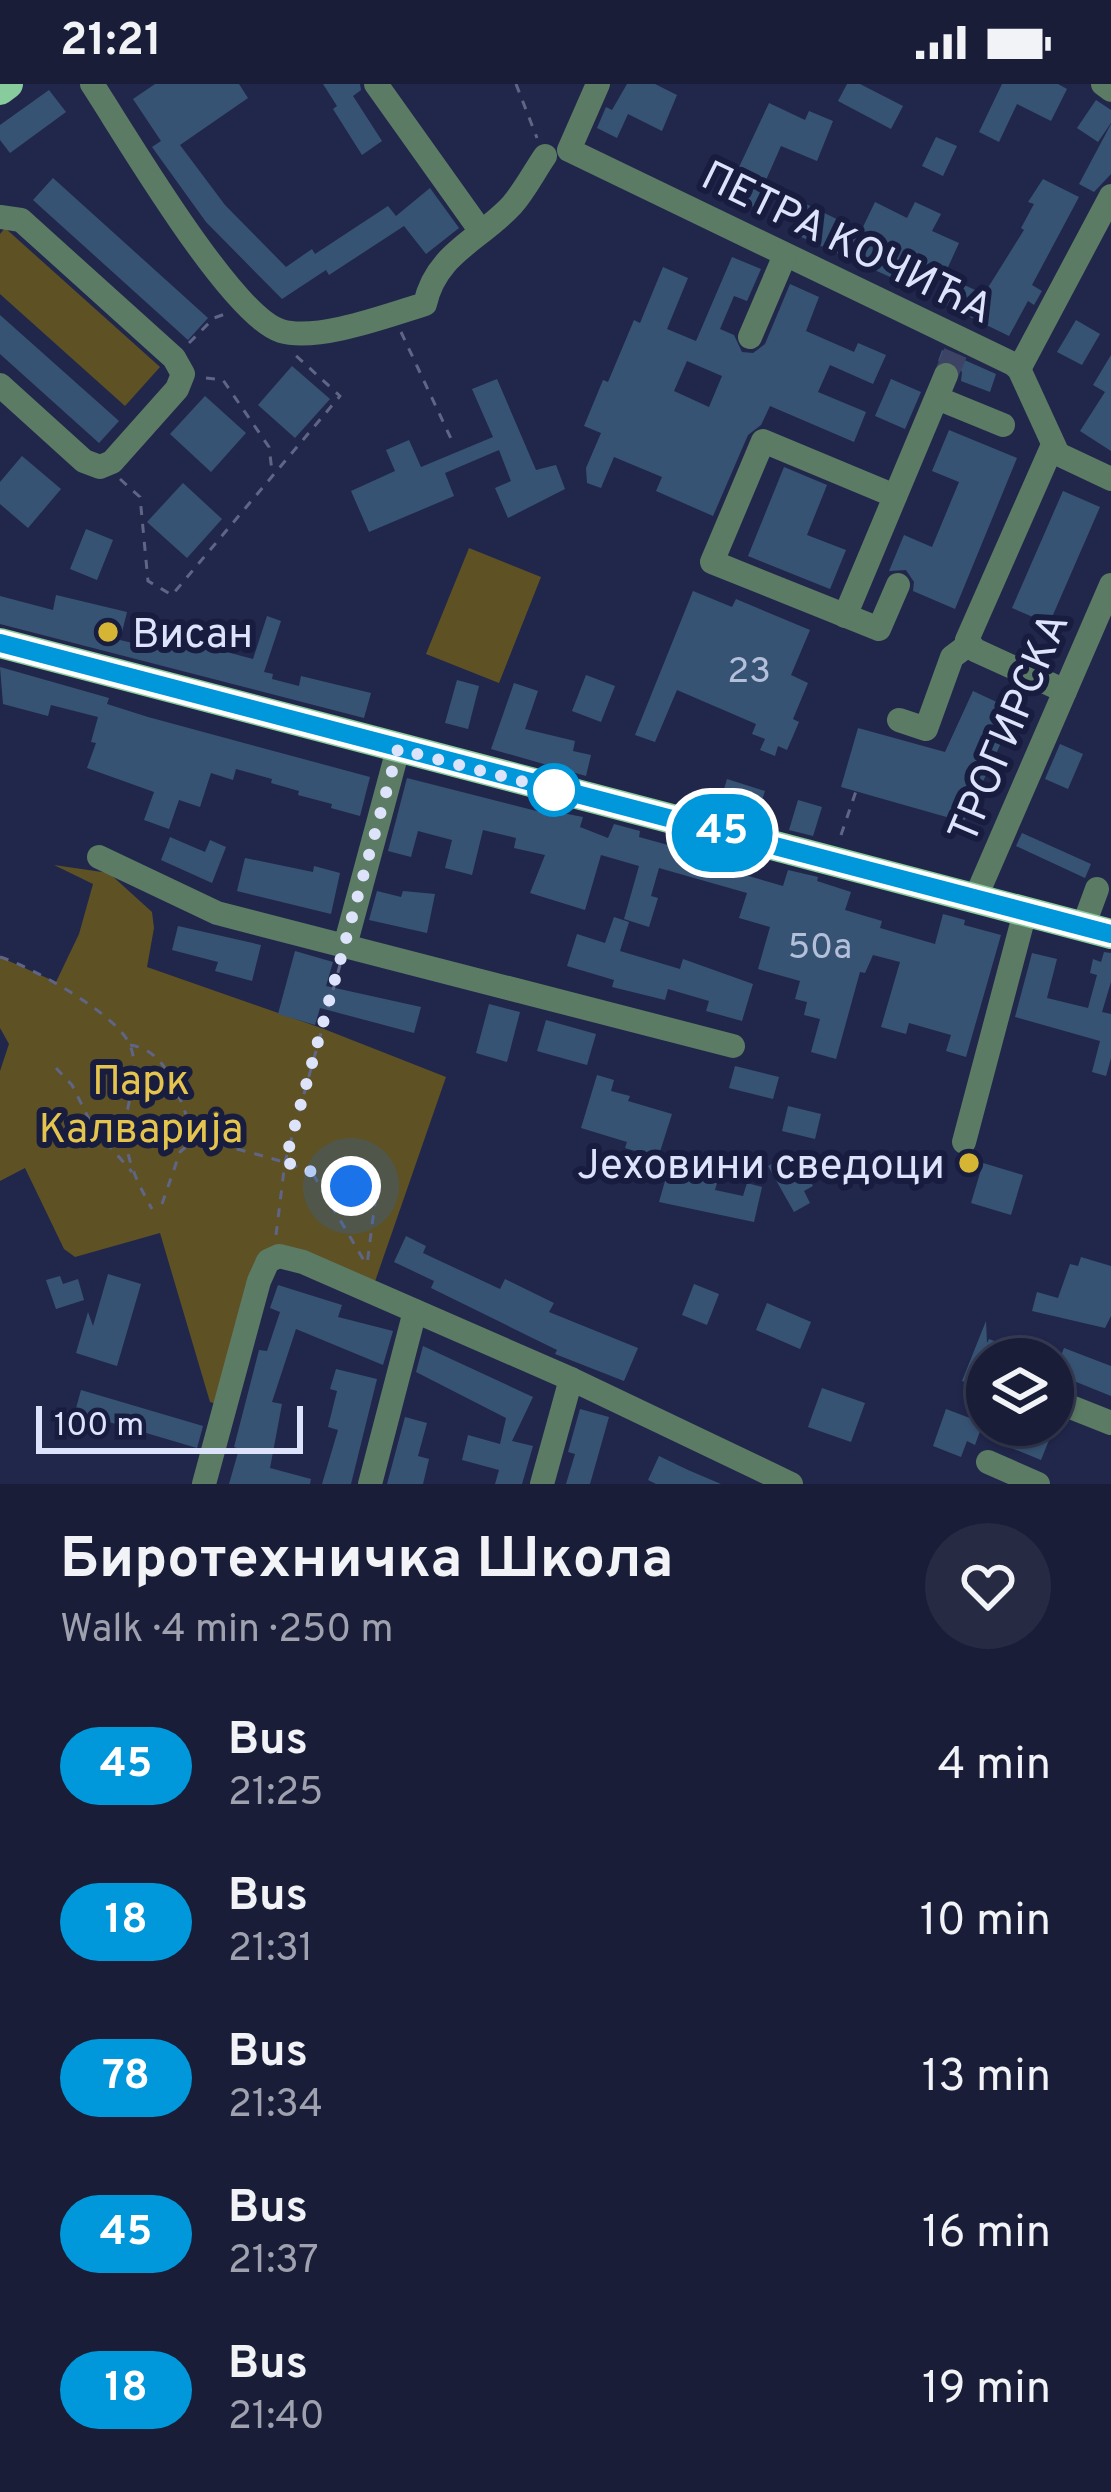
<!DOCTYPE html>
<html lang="en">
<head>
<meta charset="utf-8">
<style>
	:root { --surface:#191d38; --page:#262a43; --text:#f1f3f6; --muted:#9fa2ae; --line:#373b53 }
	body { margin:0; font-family:Overpass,sans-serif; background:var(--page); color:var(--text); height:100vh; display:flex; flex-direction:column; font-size:45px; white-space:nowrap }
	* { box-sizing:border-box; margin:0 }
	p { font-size:39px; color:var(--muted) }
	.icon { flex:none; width:66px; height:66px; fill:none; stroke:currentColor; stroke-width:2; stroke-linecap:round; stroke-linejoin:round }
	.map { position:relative; height:1400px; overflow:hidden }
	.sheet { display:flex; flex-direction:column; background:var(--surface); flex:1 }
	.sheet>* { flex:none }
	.badge { padding:0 24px; border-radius:39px; font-size:42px; line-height:78px }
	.buttons { position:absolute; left:966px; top:1254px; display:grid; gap:24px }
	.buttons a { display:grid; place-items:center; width:108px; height:108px; border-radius:50%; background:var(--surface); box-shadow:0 3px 9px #0004,0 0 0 3px var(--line); font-size:60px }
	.scale { position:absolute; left:36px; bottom:30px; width:267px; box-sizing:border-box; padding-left:12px; border:6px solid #dde3fb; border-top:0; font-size:33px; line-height:42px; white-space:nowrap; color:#dde3fb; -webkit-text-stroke:9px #181d40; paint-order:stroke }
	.you { position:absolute; width:60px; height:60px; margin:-30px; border:9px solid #fff; border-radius:50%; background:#1a73e8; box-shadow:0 0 0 18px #1a73e833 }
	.map>.badge { position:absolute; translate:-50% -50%; box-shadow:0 0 0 6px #fff }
	.round { display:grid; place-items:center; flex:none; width:126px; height:126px; border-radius:63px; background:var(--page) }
	.head { display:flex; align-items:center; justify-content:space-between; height:204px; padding:0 60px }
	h1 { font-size:57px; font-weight:700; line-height:90px }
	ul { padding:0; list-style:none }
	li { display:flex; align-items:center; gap:36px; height:156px; padding:0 60px }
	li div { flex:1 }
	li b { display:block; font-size:45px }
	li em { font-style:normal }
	li .badge { min-width:132px; font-weight:700; text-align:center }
	.status { display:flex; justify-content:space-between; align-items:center; height:84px; padding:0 60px; background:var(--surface); direction:ltr }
	.status svg { height:33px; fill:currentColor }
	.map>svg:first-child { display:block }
</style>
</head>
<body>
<div class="status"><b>21:21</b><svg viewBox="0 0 49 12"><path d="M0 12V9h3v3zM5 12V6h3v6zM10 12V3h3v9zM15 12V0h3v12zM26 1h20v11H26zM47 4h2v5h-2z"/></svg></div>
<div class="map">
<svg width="1111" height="1400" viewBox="0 0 1111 1400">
	<rect width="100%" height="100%" fill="#21274b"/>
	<g fill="#5e5124">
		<path d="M5,144L160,283L125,322L0,210V150Z"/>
		<path d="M469,464L541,493L499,599L426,570Z"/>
		<path d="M54,781L109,789L152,828L154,844L147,883L324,945L446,993L371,1209L279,1172L216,1320L210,1318L160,1149L75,1173L64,1165L25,1084L0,1097V987L9,960L0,944V873L56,898L79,850L93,800Z"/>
	</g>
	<g fill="#375374" fill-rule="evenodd">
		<path d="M155,0H239L248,14L180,61L225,121L286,183L312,165L315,170L388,122L396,132L430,104L459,144L426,170L404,142L329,191L326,186L282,215L206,138L152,63L161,57L133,15Z"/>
		<path d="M323,0H360L361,6L353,12L382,57L362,71L333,25L337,22Z"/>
		<path d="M627,0H655L677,11L662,47L628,30L617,54L597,44L606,23L612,26Z"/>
		<path d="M847,0H860L903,22L891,45L838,17Z"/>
		<path d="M1002,0H1058L1067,5L1051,37L1017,20L999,58L979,48Z"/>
		<path d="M49,6L66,28L10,69L0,56V41Z"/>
		<path d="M1096,16L1111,26V39L1098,58L1077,44Z"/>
		<path d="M769,19L805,36L809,27L833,37L817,77L781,62L754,123L726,111Z"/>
		<path d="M1111,40V90L1094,108L1079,100Z"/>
		<path d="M936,53L957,62L943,92L922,82Z"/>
		<path d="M53,94L208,234L188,256L33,116Z"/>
		<path d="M1043,95L1079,113L1032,201L1042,207L1034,221L1028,217L1009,252L939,218L951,195L984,210L1024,146L1021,144L1034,120L1028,118Z"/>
		<path d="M875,118L907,134L915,118L941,130L932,147L959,159L944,192L918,179L908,201L790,148L804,119L861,147Z"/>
		<path d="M732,173L761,185L747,217L734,212L720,245L734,251L742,268L753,269L765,260L790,200L819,213L806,247L854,268L858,259L886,271L873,300L830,281L818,308L866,328L854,358L770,322L761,341L748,351L713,432L656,407L662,393L614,373L601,404L587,399L586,384L601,349L584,342L603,296L608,298L634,236L640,239L663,183L688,194L667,245L696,257ZM687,277L722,292L709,323L674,307Z"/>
		<path d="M0,231L119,337L99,359L0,270Z"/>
		<path d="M1076,236L1100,250L1082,281L1057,268Z"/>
		<path d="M942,266L996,290L990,308L961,297L962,288L953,276L938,277Z"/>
		<path d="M1111,271V367L1080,347L1105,308L1093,301Z"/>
		<path d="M292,282L330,315L295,354L258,321Z"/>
		<path d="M497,295L536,386L556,381L565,405L508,434L495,404L511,397L499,366L445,389L454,412L369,448L351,407L395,387L386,366L409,356L421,383L493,353L472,305Z"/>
		<path d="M891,295L921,308L905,345L875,332Z"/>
		<path d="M205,312L246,349L211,388L170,350Z"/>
		<path d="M949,346L1017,374L955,525L913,507L914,498L906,486L889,487L904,451L932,463L959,398L932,387Z"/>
		<path d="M22,372L61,405L28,444L0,420V398Z"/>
		<path d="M784,383L827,401L807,451L846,466L830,505L748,472Z"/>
		<path d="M183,399L222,435L187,474L147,438Z"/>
		<path d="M1063,407L1100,423L1049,540L1012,524Z"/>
		<path d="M86,445L113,456L97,496L70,485Z"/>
		<path d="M693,507L732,523L736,515L810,546L791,591L808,599L793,635L799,638L787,666L778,662L775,672L760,666L765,655L752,650L756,640L677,606L655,658L635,651Z"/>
		<path d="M56,511L127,528L120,556L162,566L164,559L183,565L185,557L253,575L267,532L281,537L264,588L273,590L272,595L299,602L301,592L371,609L364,634L0,540V512L53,526Z"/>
		<path d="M0,583L109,614L107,620L148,633L370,693L360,732L331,724L332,720L298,711L299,707L271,699L272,695L236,685L233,696L211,689L200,723L179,716L169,745L144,736L154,708L87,684L96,659L91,658L98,633L51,621L48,632L3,620Z"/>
		<path d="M586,591L615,602L601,638L572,627Z"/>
		<path d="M457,596L479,602L468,645L445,639Z"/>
		<path d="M514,599L538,607L525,645L575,657L573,667L591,671L586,692L491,665Z"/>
		<path d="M973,607L1016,627L964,738L841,703L858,644L945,668Z"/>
		<path d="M1060,660L1083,670L1068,705L1045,695Z"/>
		<path d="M407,694L560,733L562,729L583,733L580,743L608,754L614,740L640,747L639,753L737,780L735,788L783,802L788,786L818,793L817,797L851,808L845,826L882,837L880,844L935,860L943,830L965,836L964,841L1001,851L966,973L946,967L951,951L909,939L906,950L881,943L900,878L873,871L865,889L860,888L836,975L811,968L820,935L804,931L807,918L795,915L800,897L758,885L770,843L739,834L747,809L659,784L651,812L658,814L649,843L624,835L639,782L601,771L585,826L530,809L545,771L514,764L516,754L483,746L472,791L445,784L452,756L418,747L411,773L388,767Z"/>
		<path d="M727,695L765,707L755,737L718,725Z"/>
		<path d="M798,716L822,723L813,752L789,746Z"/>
		<path d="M1022,749L1091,780L1085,794L1016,762Z"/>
		<path d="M170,753L205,768L210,756L226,763L212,799L161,776Z"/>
		<path d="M245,774L313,788L314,782L340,789L331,830L237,807Z"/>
		<path d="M377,807L401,813L403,807L435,810L427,849L369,836Z"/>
		<path d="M614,833L629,838L620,867L680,885L683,875L753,900L742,937L706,927L709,917L668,905L665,916L612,903L614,896L567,882L577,850L605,859Z"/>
		<path d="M178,842L261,861L252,897L215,887L218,878L172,866Z"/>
		<path d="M295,867L333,878L326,902L421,923L414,949L320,924L315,941L278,930Z"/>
		<path d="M1104,868L1111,869V898L1102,928L1111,930V974L1106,992L1092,988L1100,957L1015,933L1032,869L1057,875L1047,914L1088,924L1097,891L1090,889L1093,875L1101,878Z"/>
		<path d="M489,920L520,928L507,978L476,969Z"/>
		<path d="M546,936L596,950L587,981L537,967Z"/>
		<path d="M735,982L779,993L773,1015L729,1004Z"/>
		<path d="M597,991L614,996L611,1007L630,1012L628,1017L672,1030L658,1074L625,1064L627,1058L581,1044Z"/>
		<path d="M788,1022L821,1030L815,1055L782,1047Z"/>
		<path d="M793,1068L813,1102L804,1107L810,1119L794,1128L768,1082Z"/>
		<path d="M983,1079L1023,1091L1011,1131L971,1119Z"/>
		<path d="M669,1083L704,1093L705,1089L719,1092L715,1106L743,1112L747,1099L762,1103L754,1138L659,1118Z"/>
		<path d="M406,1152L426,1162L423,1169L500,1205L505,1195L554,1219L549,1228L638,1264L624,1297L555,1270L557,1266L431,1204L434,1197L394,1178Z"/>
		<path d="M1081,1173L1111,1182V1232L1105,1244L1032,1227L1037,1208L1058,1214L1070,1180L1078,1182Z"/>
		<path d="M108,1190L141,1200L117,1282L76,1269L88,1228L93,1242Z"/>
		<path d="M60,1192L63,1200L78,1195L84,1216L56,1225L46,1196Z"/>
		<path d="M694,1200L719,1210L707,1241L682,1231Z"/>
		<path d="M278,1201L342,1221L338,1233L393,1247L383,1281L296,1245L272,1318L282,1320L270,1384L311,1395L310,1400H229L239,1365L234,1363L259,1266L267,1267L280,1228L270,1224Z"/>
		<path d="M767,1219L811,1238L800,1265L756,1246Z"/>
		<path d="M986,1237L987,1259L989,1255L1008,1262L1005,1269L1018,1274L987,1275V1307L962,1297Z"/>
		<path d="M423,1262L533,1313L512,1357L533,1362L522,1400H495L499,1386L462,1376L468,1351L500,1360L506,1334L416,1288Z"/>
		<path d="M1064,1264L1111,1282V1312L1054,1289Z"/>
		<path d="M336,1285L377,1295L351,1400H322L338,1346L328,1343L337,1307L330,1305Z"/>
		<path d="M822,1304L865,1319L851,1358L808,1343Z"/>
		<path d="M81,1306L203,1342L197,1364L75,1328Z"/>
		<path d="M580,1325L609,1333L590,1400H566L575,1370L568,1368Z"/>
		<path d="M946,1325L983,1339L975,1361L967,1357L961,1373L933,1362Z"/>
		<path d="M405,1333L427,1339L418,1372L429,1375L423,1400H387Z"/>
		<path d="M1018,1341H1055L1041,1376L1009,1363Z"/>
		<path d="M659,1372L688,1386L721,1400H656L648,1396Z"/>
	</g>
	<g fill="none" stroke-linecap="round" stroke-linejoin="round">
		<path stroke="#3d4365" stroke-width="24" stroke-dasharray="24 12" stroke-linecap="butt" d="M946,291L961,256"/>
		<g stroke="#5f6585" stroke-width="3" stroke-dasharray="9 9" stroke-linecap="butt">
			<path d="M516,0L537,54"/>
			<path d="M401,248L454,361"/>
			<path d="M189,259L214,234L228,229"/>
			<path d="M206,294L223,296L269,363L272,387"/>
			<path d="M120,395L140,413L148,497L172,511L340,312L292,268"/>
			<path d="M841,751L856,707"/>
			<path d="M0,873C32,883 117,930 130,961C141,988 126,1019 125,1045C125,1074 138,1100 152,1125"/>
			<path d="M130,961C173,967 179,1022 196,1054C257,1071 322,1084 375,1118L367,1181"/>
			<path d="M56,984L72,1001L93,1043L132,1088"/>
			<path d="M313,1090L366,1180"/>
			<path d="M162,1120L180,1068L196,1054"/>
			<path d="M276,1151L285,1078L340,881"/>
		</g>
		<g stroke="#5b7b64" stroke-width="24">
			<path d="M92,0C125,50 231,232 281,247C317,258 389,231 425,220C436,169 480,156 512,121C525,106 534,88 545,72"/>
			<path d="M376,0L480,146"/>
			<path d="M598,0L569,66L1013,280L1019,285L1058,370L1111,395"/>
			<path d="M1103,0L1111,6"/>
			<path d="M0,133L21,136L174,274L183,290L177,305L112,378L100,383L84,377L0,301"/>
			<path d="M750,253L785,171"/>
			<path d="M1019,285L1111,112"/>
			<path d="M937,314L1003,341"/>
			<path d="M1052,363L967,556L975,566L1065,607"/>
			<path d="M895,412L763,357L712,478L879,545L898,501"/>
			<path d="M845,532L946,291"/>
			<path d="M899,636L926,645L952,573L968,561"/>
			<path d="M99,773L217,829L733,962"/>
			<path d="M975,815L1111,501"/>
			<path d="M1083,843L1097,805"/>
			<path d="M345,862L398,665"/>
			<path d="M964,1058L1025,828"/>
			<path d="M1053,1316L1111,1339"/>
			<path d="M988,1378L1038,1400"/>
			<path d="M204,1400L259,1197L268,1177L279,1172L303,1178L571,1295L791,1400"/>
			<path d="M370,1400L415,1227"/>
			<path d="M542,1400L571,1295"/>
		</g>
		<g stroke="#88cb9d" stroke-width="30">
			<path d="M0,6L8,0"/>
			<path d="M0,559L1111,850"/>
		</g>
	</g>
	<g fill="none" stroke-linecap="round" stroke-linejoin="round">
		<g stroke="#fff" stroke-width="27">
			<path id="line" d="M0,559L1111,850"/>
		</g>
		<use href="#line" stroke="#0098da" stroke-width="18"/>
		<path stroke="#dde3fb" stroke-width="12" stroke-dasharray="0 21.6" d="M351,1102L285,1078L398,665L559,707L554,706"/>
	</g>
	<g fill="#d6b534" stroke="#181d40" stroke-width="4.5">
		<circle cx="108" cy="548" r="12"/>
		<circle cx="969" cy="1079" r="12"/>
	</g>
	<circle fill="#fff" stroke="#0098da" stroke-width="6" cx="554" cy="706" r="24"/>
	<g text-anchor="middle" stroke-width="12" stroke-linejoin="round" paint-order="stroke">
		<g font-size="36" fill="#b4bfd9">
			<text x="749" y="598">23</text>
			<text x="820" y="874">50a</text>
		</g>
		<g font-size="42" fill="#dde3fb" stroke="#181d40">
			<text transform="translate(848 157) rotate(26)" y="15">ПЕТРА КОЧИЋА</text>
			<text transform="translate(1007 643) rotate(-67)" y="15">ТРОГИРСКА</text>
		</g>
		<g font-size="42" fill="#dde3fb" stroke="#181d40" text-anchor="start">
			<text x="132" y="563">Висан</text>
			<text x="945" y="1094" text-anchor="end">Јеховини сведоци</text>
		</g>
		<g font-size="42" fill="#e4c44c" stroke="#181d40">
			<text x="141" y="1010">Парк<tspan x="141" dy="48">Калварија</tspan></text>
		</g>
	</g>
</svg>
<div class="buttons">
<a><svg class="icon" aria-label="layers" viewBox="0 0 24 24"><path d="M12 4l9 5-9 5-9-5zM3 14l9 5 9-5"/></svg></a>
</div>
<div class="scale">100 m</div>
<div class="you" style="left:351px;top:1102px"></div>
<b class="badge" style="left:722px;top:749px;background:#0098da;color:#fff">45</b>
</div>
<section class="sheet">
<div class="head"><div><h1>Биротехничка Школа</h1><p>Walk · 4 min · 250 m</p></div><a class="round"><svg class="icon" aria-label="heart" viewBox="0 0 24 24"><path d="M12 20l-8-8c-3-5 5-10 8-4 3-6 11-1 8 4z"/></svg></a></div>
<ul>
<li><span class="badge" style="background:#0098da;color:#fff">45</span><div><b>Bus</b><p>21:25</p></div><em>4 min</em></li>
<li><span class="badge" style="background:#0098da;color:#fff">18</span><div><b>Bus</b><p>21:31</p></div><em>10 min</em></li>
<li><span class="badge" style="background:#0098da;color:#fff">78</span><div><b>Bus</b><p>21:34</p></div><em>13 min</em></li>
<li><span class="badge" style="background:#0098da;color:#fff">45</span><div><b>Bus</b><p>21:37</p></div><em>16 min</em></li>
<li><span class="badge" style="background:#0098da;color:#fff">18</span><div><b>Bus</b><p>21:40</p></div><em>19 min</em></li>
</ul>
</section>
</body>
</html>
